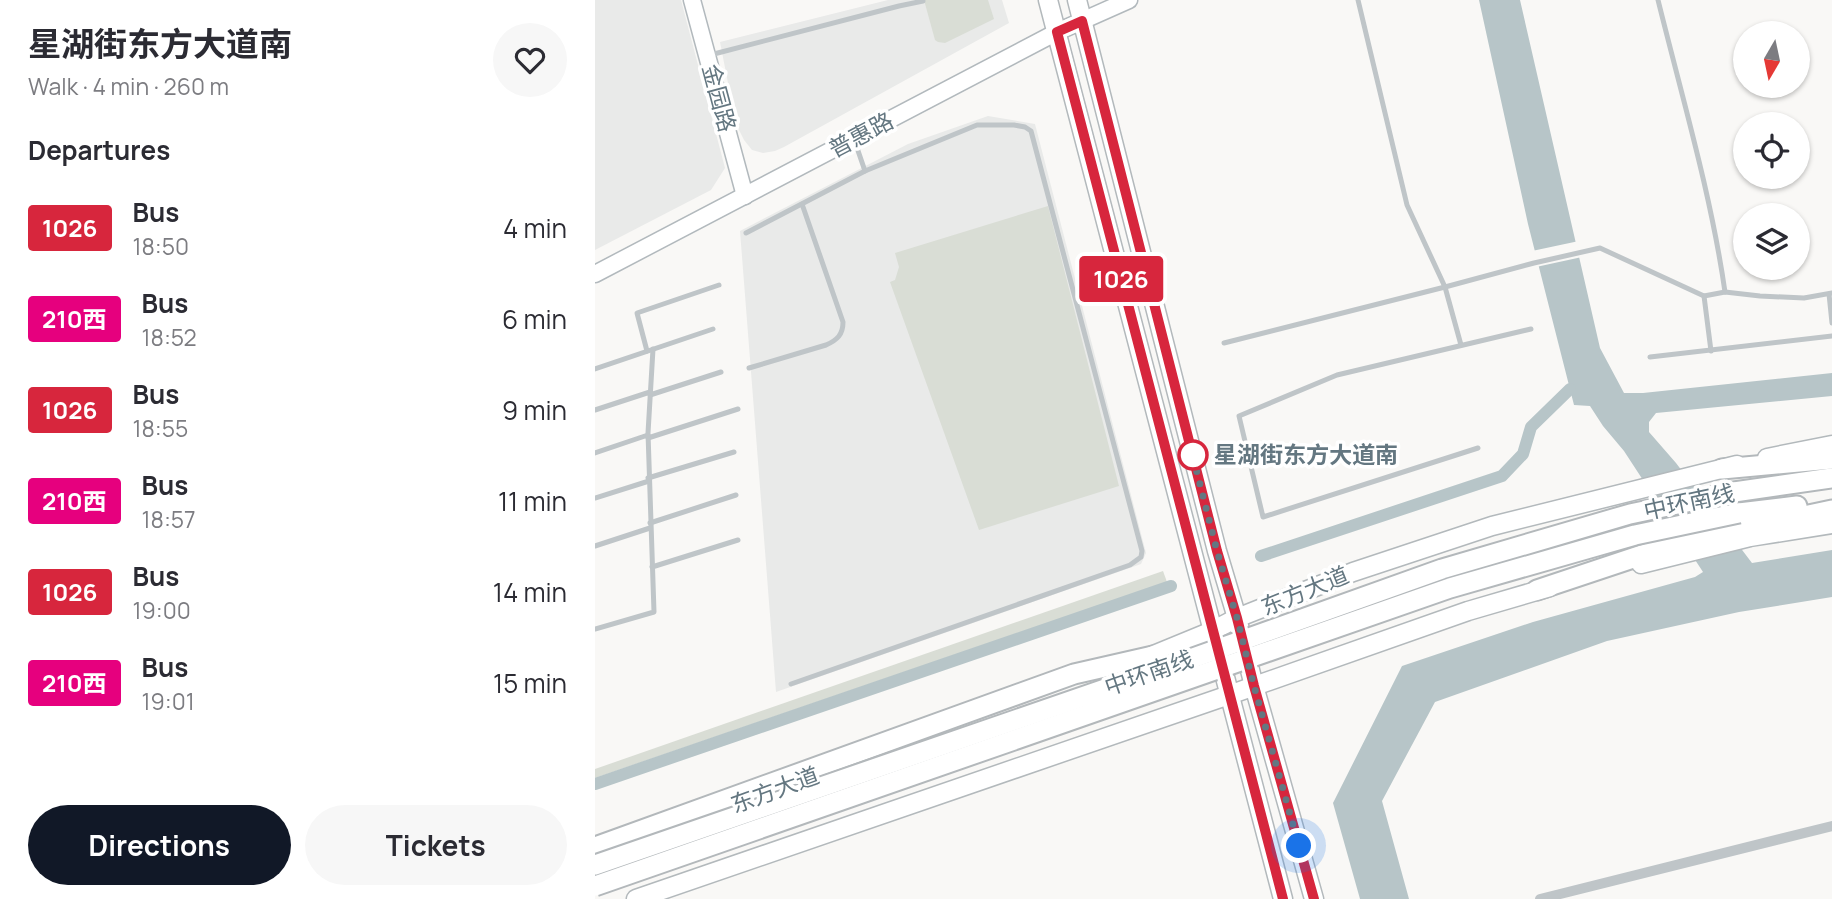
<!DOCTYPE html>
<html lang="en">
<head>
<meta charset="utf-8">
<style>
	:root { --surface:#fff; --page:#f7f7f7; --text:#2b2b33; --muted:#7c7c81; --accent:#111827 }
	body { margin:0; font-family:Manrope,"Noto Sans SC",sans-serif; background:var(--page); color:var(--text); height:100vh; display:flex; flex-direction:column; font-size:26px; white-space:nowrap }
	* { box-sizing:border-box; margin:0 }
	p { font-size:23px; color:var(--muted) }
	.icon { flex:none; width:38px; height:38px; fill:none; stroke:currentColor; stroke-width:2; stroke-linecap:round; stroke-linejoin:round }
	.map { position:relative; flex:1; overflow:hidden }
	.sheet { display:flex; flex-direction:column; background:var(--surface); width:595px }
	.sheet>* { flex:none }
	.badge { padding:0 14px; border-radius:5px; font-size:24px; line-height:46px }
	.needle { width:46px; rotate:189deg }
	.fabs { position:absolute; left:1138px; top:21px; display:grid; gap:14px }
	.fabs a { display:grid; place-items:center; width:77px; height:77px; border-radius:50%; background:var(--surface); box-shadow:0 2px 5px #0004; font-size:35px }
	.you { position:absolute; width:35px; height:35px; margin:-18px; border:5px solid #fff; border-radius:50%; background:#1a73e8; box-shadow:0 0 0 10px #1a73e833 }
	.map>.badge { position:absolute; translate:-50% -50%; box-shadow:0 0 0 4px #fff }
	h2 { padding:0 28px; font-size:26px; line-height:63px }
	.round { display:grid; place-items:center; flex:none; width:74px; height:74px; border-radius:37px; background:var(--page) }
	.headline { display:flex; align-items:center; justify-content:space-between; height:119px; padding:0 28px }
	h1 { font-size:33px; font-weight:700; line-height:52px }
	.button { display:flex; gap:14px; margin-top:auto; padding:14px 28px }
	.button a { flex:1; height:80px; border-radius:42px; background:var(--accent); color:#fff; font-size:28px; font-weight:700; line-height:80px; text-align:center }
	.button a+a { background:var(--page); color:var(--text) }
	ul { padding:0; list-style:none }
	li { display:flex; align-items:center; gap:21px; height:91px; padding:0 28px }
	li div { flex:1 }
	li b { display:block; font-size:26px }
	li em { font-style:normal }
	li .badge { min-width:77px; font-weight:700; text-align:center }
	main { display:flex; flex:1; min-height:0 }
	.map>svg:first-child { display:block }
</style>
</head>
<body>
<main>
<section class="sheet">
<div class="headline"><div><h1>星湖街东方大道南</h1><p>Walk · 4 min · 260 m</p></div><a class="round"><svg class="icon" aria-label="heart" viewBox="0 0 24 24"><path d="M12 20l-8-8c-3-5 5-10 8-4 3-6 11-1 8 4z"/></svg></a></div>
<h2>Departures</h2>
<ul>
<li><span class="badge" style="background:#d7263d;color:#fff">1026</span><div><b>Bus</b><p>18:50</p></div><em>4 min</em></li>
<li><span class="badge" style="background:#e6007e;color:#fff">210西</span><div><b>Bus</b><p>18:52</p></div><em>6 min</em></li>
<li><span class="badge" style="background:#d7263d;color:#fff">1026</span><div><b>Bus</b><p>18:55</p></div><em>9 min</em></li>
<li><span class="badge" style="background:#e6007e;color:#fff">210西</span><div><b>Bus</b><p>18:57</p></div><em>11 min</em></li>
<li><span class="badge" style="background:#d7263d;color:#fff">1026</span><div><b>Bus</b><p>19:00</p></div><em>14 min</em></li>
<li><span class="badge" style="background:#e6007e;color:#fff">210西</span><div><b>Bus</b><p>19:01</p></div><em>15 min</em></li>
</ul>
<div class="button"><a>Directions</a><a>Tickets</a></div>
</section>
<div class="map">
<svg width="1237" height="899" viewBox="0 0 1237 899">
	<rect width="100%" height="100%" fill="#f9f8f6"/>
	<g fill="#e9eae9">
		<path d="M0,0H86L130,168L116,190L0,250Z"/>
		<path d="M293,0H407L414,23L189,147L180,151L168,153L157,150L149,140L141,124L125,42Z"/>
		<path d="M393,116L440,124L551,553L546,564L181,692L145,231L313,144Z"/>
	</g>
	<g fill="#d9ddd5">
		<path d="M329,0H393L399,19L350,43L343,42L340,40Z"/>
		<path d="M453,206L524,486L384,530L295,282L300,280L304,267L300,253Z"/>
		<path d="M568,571L572,582L0,778V769Z"/>
	</g>
	<path fill="#b7c5c8" d="M884,0H925L1005,348L1029,393H1048L1237,373V396L1061,413L1054,422V432L1081,463L1157,563L1237,550V597L1144,612L1012,641L840,702L787,801L814,899H765L738,803L807,666L938,622L1100,577L1108,572L1029,451L1008,426L995,406L979,405L933,224Z"/>
	<path fill="#f9f8f6" d="M984,241L987,257L941,267L937,251Z"/>
	<g fill="none" stroke-linecap="round" stroke-linejoin="round">
		<g stroke="#b7c5c8" stroke-width="12">
			<path d="M666,556L907,476L928,454L936,427L975,389"/>
			<path d="M0,784L576,586"/>
		</g>
		<g stroke="#b2b9bd" stroke-width="19">
			<g id="secondary">
				<path d="M97,0L150,196"/>
				<path d="M0,274L462,32L534,0"/>
			</g>
		</g>
		<g stroke="#b3b9bc" stroke-width="21">
			<g id="primary">
				<path d="M453,0L688,899"/>
				<path d="M482,0L622,551L642,618L659,686L719,899"/>
				<path d="M1172,458L1237,445"/>
				<path d="M1046,564L1155,537L1237,524"/>
				<path d="M544,661L617,631L642,618L758,572L897,526L1142,465"/>
				<path d="M41,899L634,695L873,611L955,587"/>
			</g>
		</g>
		<g stroke="#b3b8bb" stroke-width="23">
			<g id="highway">
				<path d="M1127,469L1237,459"/>
				<path d="M1139,492L1237,478"/>
				<path d="M1144,513L1202,506"/>
				<path d="M942,590L1083,543L1237,510"/>
				<path d="M0,847L479,674L558,656"/>
			</g>
		</g>
		<g stroke="#bfc5c8" stroke-width="5">
			<path d="M763,0L812,205L850,287L866,345"/>
			<path d="M1063,0C1087,97 1116,194 1130,292"/>
			<path d="M115,55L304,6L328,1"/>
			<path d="M260,142L270,171"/>
			<path d="M151,233L270,171L382,125H419L430,127L436,131L547,551L546,557L535,565L196,684"/>
			<path d="M1234,294L1237,323"/>
			<path d="M1109,296L1116,351"/>
			<path d="M629,343L850,287L939,263L1005,248L1109,296L1130,292L1165,296L1209,298L1237,293"/>
			<path d="M52,351L42,313L124,285"/>
			<path d="M1055,357L1237,336"/>
			<path d="M154,368L231,345C242,340 248,335 248,322L207,204"/>
			<path d="M0,369L118,329"/>
			<path d="M55,395L126,372"/>
			<path d="M0,410L55,392"/>
			<path d="M53,438L143,409"/>
			<path d="M883,448L668,517L644,416L742,375L936,329"/>
			<path d="M0,453L53,435"/>
			<path d="M53,478L139,452"/>
			<path d="M0,498L54,481"/>
			<path d="M55,523L141,495"/>
			<path d="M0,546L55,528"/>
			<path d="M57,567L143,540"/>
			<path d="M0,629L59,612L53,433L58,349"/>
		</g>
		<path stroke="#bfc5c8" stroke-width="10" d="M945,899L1237,826"/>
		<use href="#secondary" stroke="#fff" stroke-width="16"/>
		<use href="#primary" stroke="#fff" stroke-width="18"/>
		<use href="#highway" stroke="#fff" stroke-width="19"/>
		<g stroke="#b3b8bb" stroke-width="23" stroke-linecap="butt">
			<g id="highway-bridge">
				<path d="M0,865L542,678L847,569L1035,514L1139,492"/>
				<path d="M0,886L855,588L1040,535L1144,513"/>
			</g>
		</g>
		<use href="#highway-bridge" stroke="#fff" stroke-width="19"/>
	</g>
	<g fill="none" stroke-linecap="round" stroke-linejoin="round">
		<g stroke="#fff" stroke-width="16">
			<path id="line" d="M688,899L462,32L487,21L622,551L642,618L659,686L719,899"/>
		</g>
		<use href="#line" stroke="#d7263d" stroke-width="10"/>
		<path stroke="#647781" stroke-width="7" stroke-dasharray="0 12.6" d="M598,455L595,445L622,551L642,618L659,686L704,846"/>
	</g>
	<circle fill="#fff" stroke="#d7263d" stroke-width="3.5" cx="598" cy="455" r="14"/>
	<g text-anchor="middle" stroke-width="7" stroke-linejoin="round" paint-order="stroke">
		<g font-size="23" fill="#647781" stroke="#fff">
			<text transform="translate(124 98) rotate(75)" y="8">金园路</text>
			<text transform="translate(266 135) rotate(-28)" y="8">普惠路</text>
			<text transform="translate(1094 502) rotate(-12)" y="8">中环南线</text>
			<text transform="translate(710 591) rotate(-22)" y="8">东方大道</text>
			<text transform="translate(554 673) rotate(-19)" y="8">中环南线</text>
			<text transform="translate(180 790) rotate(-20)" y="8">东方大道</text>
		</g>
		<g font-size="23" font-weight="bold" fill="#647781" stroke="#fff" text-anchor="start">
			<text x="619" y="463">星湖街东方大道南</text>
		</g>
	</g>
</svg>
<div class="fabs">
<a><svg class="needle" viewBox="-14 -14 28 28"><path d="M0-13l5 13h-10z" fill="#e53935"/><path d="M0 13l5-13h-10z" fill="#7c7c81"/></svg></a>
<a><svg class="icon" aria-label="locate" viewBox="0 0 24 24"><circle cx="12" cy="12" r="6"/><path d="M12 2v4M12 18v4M2 12h4M18 12h4"/></svg></a>
<a><svg class="icon" aria-label="layers" viewBox="0 0 24 24"><path d="M12 4l9 5-9 5-9-5zM3 14l9 5 9-5"/></svg></a>
</div>
<div class="you" style="left:704px;top:846px"></div>
<b class="badge" style="left:526px;top:279px;background:#d7263d;color:#fff">1026</b>
</div>
</main>
</body>
</html>
